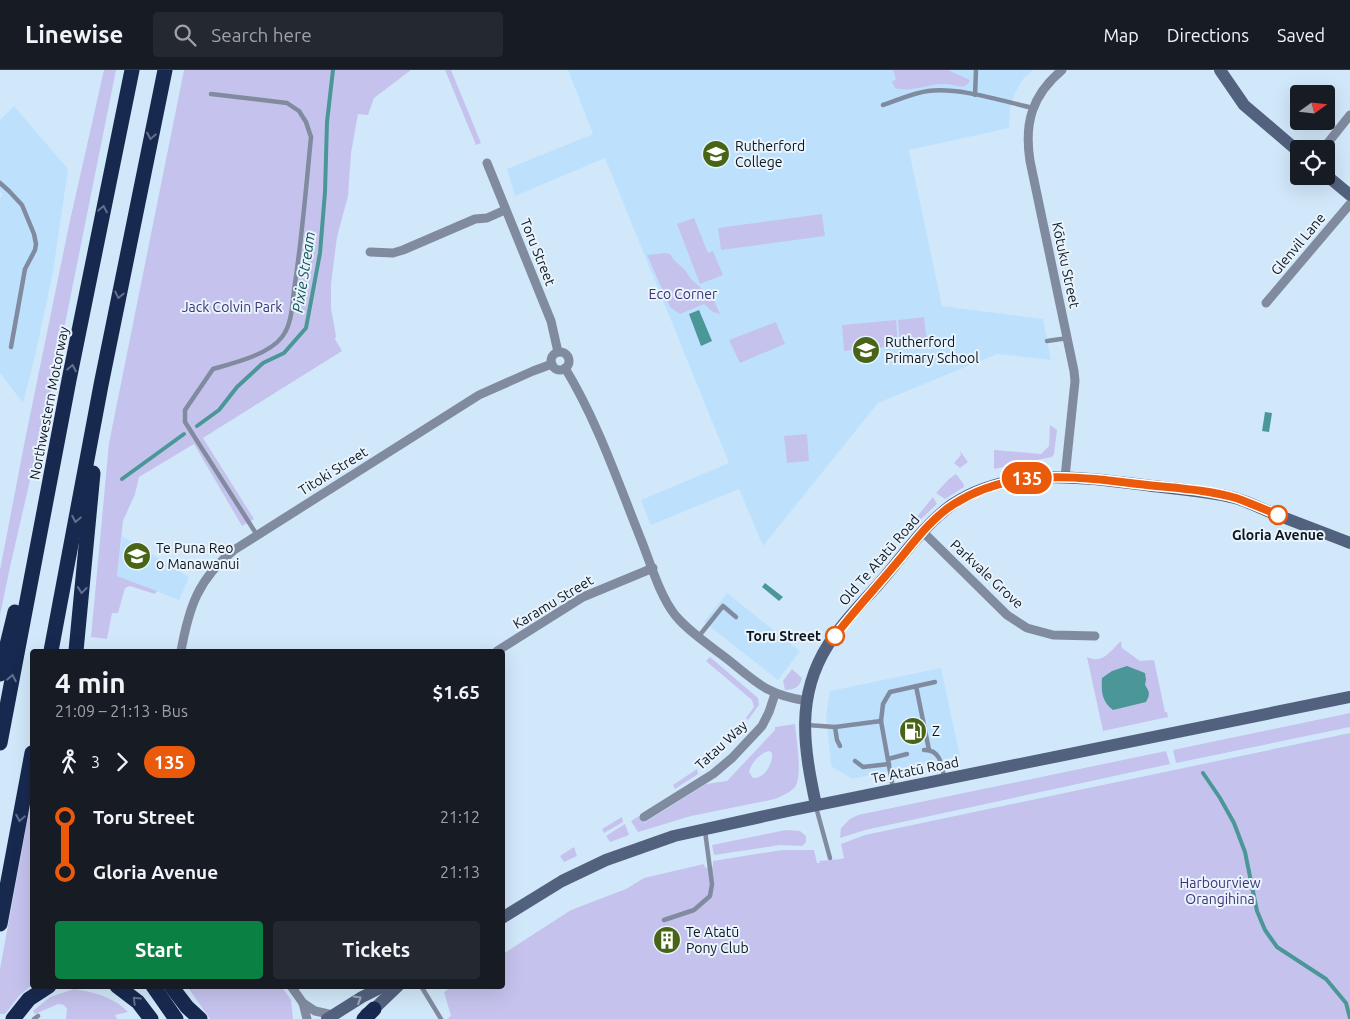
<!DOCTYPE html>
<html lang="en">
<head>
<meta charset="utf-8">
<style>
	:root { --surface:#171b24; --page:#242831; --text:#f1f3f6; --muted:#9ea1a6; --line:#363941; --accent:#0b8043 }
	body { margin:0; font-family:Ubuntu,sans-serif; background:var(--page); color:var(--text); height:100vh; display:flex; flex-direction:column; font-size:19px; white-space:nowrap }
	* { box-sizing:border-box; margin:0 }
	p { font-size:16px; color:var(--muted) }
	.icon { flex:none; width:28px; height:28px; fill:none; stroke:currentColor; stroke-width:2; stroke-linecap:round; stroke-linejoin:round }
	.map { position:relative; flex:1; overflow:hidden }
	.details { position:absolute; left:30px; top:579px; width:475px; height:340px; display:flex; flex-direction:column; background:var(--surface); border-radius:5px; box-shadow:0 5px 20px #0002 }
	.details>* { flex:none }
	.badge { padding:0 10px; border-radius:16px; font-size:18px; line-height:32px }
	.needle { width:32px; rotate:75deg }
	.controls { position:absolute; left:1290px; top:15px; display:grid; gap:10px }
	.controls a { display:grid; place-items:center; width:45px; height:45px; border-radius:5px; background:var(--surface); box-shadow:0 5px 20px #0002; font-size:25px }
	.map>.badge { position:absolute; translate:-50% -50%; box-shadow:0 0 0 2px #fff }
	.legs { display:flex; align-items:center; gap:8px; height:55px; padding:0 25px; font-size:16px }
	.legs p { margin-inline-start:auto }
	.summary { display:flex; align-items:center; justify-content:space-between; height:85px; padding:0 25px }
	h1 { font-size:28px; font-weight:600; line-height:38px }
	.button { display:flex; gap:10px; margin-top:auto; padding:10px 25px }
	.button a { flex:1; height:58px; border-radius:5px; background:var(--accent); color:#fff; font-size:20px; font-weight:600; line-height:58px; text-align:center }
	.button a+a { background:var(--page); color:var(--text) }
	ul { padding:0 25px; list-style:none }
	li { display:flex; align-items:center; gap:18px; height:55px; font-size:19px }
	li i { display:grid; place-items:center; width:8px; height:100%; margin:0 6px; background:currentColor }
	li i::after { content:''; width:12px; height:12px; margin:-6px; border:4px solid; border-radius:50%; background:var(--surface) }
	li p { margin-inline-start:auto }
	li:first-child i { background:linear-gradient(#0000 50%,currentColor 0) }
	li:last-child i { background:linear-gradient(currentColor 50%,#0000 0) }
	header { display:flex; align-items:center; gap:30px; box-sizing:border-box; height:70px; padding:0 25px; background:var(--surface); border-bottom:1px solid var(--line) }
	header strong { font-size:24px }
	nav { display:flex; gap:28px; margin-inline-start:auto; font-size:18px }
	.search { width:350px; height:45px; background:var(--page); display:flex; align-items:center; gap:12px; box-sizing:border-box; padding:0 18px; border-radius:5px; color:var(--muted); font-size:19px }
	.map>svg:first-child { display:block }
</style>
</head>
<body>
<header>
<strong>Linewise</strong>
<div class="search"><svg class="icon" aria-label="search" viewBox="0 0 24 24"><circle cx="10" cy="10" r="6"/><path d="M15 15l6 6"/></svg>Search here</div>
<nav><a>Map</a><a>Directions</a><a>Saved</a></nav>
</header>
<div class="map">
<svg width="1350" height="949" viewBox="0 0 1350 949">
	<rect width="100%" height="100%" fill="#d1e8fa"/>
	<g fill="#bde1fd">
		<path d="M568,0H1033L1023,9L1014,25L1010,39L1009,58L909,80L942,236L1043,249L1051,290L997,284L878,333L763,476L739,419L651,455L641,430L729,393L605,88L515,126L507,99L593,64Z"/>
		<path d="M14,36L68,99L53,202L35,286L23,333L0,303V127L3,124L0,122V50Z"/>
		<path d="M122,466L189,507L179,530L117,506Z"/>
		<path d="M727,523L800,581L778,610L704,552Z"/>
		<path d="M941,598L960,686L852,709L831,696L826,646L830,621Z"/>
	</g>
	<g fill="#c5c3ee" fill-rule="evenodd">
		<path d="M104,0H116L58,289L10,497L0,545V500L25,370L69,155Z"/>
		<path d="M184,0H411L374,28L368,45L358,44L351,83L348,126L337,167L331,214V238L336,266L335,269L342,281L203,368L254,449L242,456L194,374L139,407L135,424L123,451L117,506L157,521L155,524L130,516L125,518L118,543H112L107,569L91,567L109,373Z"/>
		<path d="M445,0H451L481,73L476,75Z"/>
		<path d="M893,0H948L970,10C969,12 968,14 965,16C960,18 951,14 946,14C929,13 912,23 895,18L892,12L896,9Z"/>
		<path d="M822,144L825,166L721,180L718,158Z"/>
		<path d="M694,148L708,183L713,181L723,205L700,214L677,154Z"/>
		<path d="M665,183L670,184L674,190L686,201L690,208L714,230L720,244L713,242L704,234L680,244L670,237L647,185Z"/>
		<path d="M924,247L927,273L900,276L898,250Z"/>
		<path d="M896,250L898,276L844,281L842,255Z"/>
		<path d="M776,252L785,274L740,293L729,270Z"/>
		<path d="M1050,355L1057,360L1054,384L1052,387L994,399V380L1041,384L1049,376Z"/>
		<path d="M807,364L809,391L787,393L784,366Z"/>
		<path d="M960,381L968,392L960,398L954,393L961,385Z"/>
		<path d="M956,404L963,413L964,417L945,429L936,423L949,409Z"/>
		<path d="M933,427L937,434L919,451L915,449Z"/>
		<path d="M1121,571L1122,578L1140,591L1154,590L1165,642H1167L1168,647L1103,661L1087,587C1103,595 1111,580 1121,571ZM1146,610C1143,622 1124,637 1113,640Z"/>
		<path d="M710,587L758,628L759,635L748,650L746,648L754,637L752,630L706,591Z"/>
		<path d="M792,599L802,608C800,617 794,620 785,620L783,611Z"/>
		<path d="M1350,643V657L1176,693L1173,680Z"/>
		<path d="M795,654C796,667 803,707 795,717C791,722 782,726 775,729L691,746L638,762L631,751L639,746L644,753L706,714L727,711L775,660V657ZM769,681L772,683C773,694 764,709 753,708L749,702C751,693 760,683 769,681Z"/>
		<path d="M1350,663V949H447L451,946L444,922L453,916H502L503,884L571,840L626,819L644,808L704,794L705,798L713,796V791L782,780H814L817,793H820L819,791L841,789L844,788L841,774L865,765Z"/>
		<path d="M1166,681L1170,694L865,760L840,768L841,758L850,749L858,745Z"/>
		<path d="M697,699L698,704L675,719L673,715Z"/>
		<path d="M32,725V915L20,925L5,944H0V899Z"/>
		<path d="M622,747L623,752L604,763L602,759Z"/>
		<path d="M625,754L629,765L610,772L606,766Z"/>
		<path d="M786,760L800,761L806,766V772L802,776L780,775L714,785L712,775Z"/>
		<path d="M574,777L577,786L564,792L560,786Z"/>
		<path d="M187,916H281L291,930L293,949H210Z"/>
		<path d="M74,919C94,922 114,927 128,942L115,945L117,949H66L67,939L64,935L58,934L35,944L33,941L50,927Z"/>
	</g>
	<g fill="#4b9798">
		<path d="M699,240L712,271L701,276L689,244Z"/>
		<path d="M1265,342L1272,343L1269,362L1262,361Z"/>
		<path d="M765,513L783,527L779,531L762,517Z"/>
		<path d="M1127,596L1145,603L1146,610L1145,615C1150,622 1150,625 1146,632L1113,640C1102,632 1101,622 1102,608L1112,601Z"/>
	</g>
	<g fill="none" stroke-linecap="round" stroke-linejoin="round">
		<g stroke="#4b9798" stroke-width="4">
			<path d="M197,356L219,340L237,317L263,293L284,283L306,258L320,183L325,122L327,52L333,0"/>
			<path d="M122,409L184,364"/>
			<path d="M1203,703L1220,728L1234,753L1245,782L1257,841L1265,860L1277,877L1326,909L1346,933L1350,948"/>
		</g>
		<g stroke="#818ba0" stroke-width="4.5">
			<path d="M211,24L287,33L299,41L306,52L311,67C306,118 302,169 294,220C292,236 292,254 282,267C268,285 234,293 213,299L185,340V352L257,465"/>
			<path d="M975,25L976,0"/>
			<path d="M883,35C898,30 913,23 928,21C959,17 1002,31 1033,38"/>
			<path d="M0,113L9,121L22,135L34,164L36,174L35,180L25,199L11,277"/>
			<path d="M1047,271L1068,268"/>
			<path d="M699,566L723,536L736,547"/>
			<path d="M916,616L929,680"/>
			<path d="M881,651L883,634L890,622L935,612"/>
			<path d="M807,655L835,657L881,651L893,718"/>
			<path d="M835,657L837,670L840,676"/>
			<path d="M924,680C940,679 942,695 944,707"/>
			<path d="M888,689L907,684"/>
			<path d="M855,691L863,697L889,694"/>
			<path d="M816,737L830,788"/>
			<path d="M664,850L694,840L710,826L712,814L705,761"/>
			<path d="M421,916L441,949"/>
			<path d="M34,949L38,946"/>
		</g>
		<g stroke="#818ba0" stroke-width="9">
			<path d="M1062,0C1032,25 1024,53 1030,91L1074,301L1075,311L1065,407"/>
			<path d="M1323,79L1350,45"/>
			<path d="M487,93L551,251L558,282"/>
			<path d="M370,182L393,183L403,180L475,149L487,148L505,140"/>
			<path d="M1266,233L1350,134"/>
			<circle cx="560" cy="291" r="9"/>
			<path d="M565,298C597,350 619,415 642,472C651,495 660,526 675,545C690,563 712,577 731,592C759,615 769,625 807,631"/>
			<path d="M923,462L1007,545L1027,558L1053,565L1095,566"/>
			<path d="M181,581C189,537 198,509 234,480L479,325L533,301L552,294"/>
			<path d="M497,581L583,527L653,498"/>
			<path d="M644,747L713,704L732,688L762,656L769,642L775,624"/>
			<path d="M291,916L303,933L307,949"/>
			<path d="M303,933L315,941L333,945"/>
		</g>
		<g stroke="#52617e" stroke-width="12">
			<path d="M1220,0L1244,35L1299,82"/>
			<path d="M1326,105L1350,125"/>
			<path d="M816,735C804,678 795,627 828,575C842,553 860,535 877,516C901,489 923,455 953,434C1012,395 1086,408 1152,416C1180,419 1208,421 1235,428C1249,432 1262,439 1275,444C1300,454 1325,463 1350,473"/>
			<path d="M502,848L562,811L606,790L674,766L788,741L1350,627"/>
			<path d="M366,944L374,939L398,916"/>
			<path d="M327,949L362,927L384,916"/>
		</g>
		<g stroke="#182950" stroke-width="15">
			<path d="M51,581L101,315L165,0"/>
			<path d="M76,581L93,403"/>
			<path d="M0,604L15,542"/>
			<path d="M0,673L69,310L132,0"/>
			<path d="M0,854L32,683"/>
			<path d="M117,916L138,932L151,949"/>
			<path d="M153,916L176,949"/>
			<path d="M171,916L187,937L200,949"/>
			<path d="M13,949L29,929L49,916"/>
			<path d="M364,949L374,939"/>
		</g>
	</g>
	<defs><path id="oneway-chevron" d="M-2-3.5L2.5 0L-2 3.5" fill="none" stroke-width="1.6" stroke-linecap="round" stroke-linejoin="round" transform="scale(1.25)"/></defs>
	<g stroke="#61708d">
		<use href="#oneway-chevron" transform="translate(151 66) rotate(101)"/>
		<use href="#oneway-chevron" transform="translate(103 139) rotate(-79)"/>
		<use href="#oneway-chevron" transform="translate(119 225) rotate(102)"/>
		<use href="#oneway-chevron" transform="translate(72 298) rotate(-79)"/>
		<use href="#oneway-chevron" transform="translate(76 449) rotate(101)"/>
		<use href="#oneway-chevron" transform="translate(82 520) rotate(96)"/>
		<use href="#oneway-chevron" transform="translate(12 608) rotate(-79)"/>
		<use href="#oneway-chevron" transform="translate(20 748) rotate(101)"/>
		<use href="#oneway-chevron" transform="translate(136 930) rotate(-136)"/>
	</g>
	<use stroke="#9daabe" href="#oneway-chevron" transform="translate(358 929) rotate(-31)"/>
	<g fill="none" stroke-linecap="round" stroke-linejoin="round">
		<g stroke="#fff" stroke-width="11">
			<path id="line-1" d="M835,566C853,542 874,520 894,496C912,475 930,449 954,434C1010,398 1076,406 1138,414C1171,418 1204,419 1236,428C1250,433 1264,439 1278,445"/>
		</g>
		<use href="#line-1" stroke="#ea5a0a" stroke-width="8"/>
	</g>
	<defs>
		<g id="school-disc" transform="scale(1.4375)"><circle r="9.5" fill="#476417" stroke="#e8f3fd"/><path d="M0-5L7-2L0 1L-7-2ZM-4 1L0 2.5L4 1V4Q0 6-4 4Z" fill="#fff"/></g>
		<g id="fuel-disc" transform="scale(1.4375)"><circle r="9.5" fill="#476417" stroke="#e8f3fd"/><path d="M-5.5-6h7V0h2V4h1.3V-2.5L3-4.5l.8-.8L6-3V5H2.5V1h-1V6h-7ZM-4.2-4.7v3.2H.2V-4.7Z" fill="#fff"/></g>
		<g id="building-disc" transform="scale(1.4375)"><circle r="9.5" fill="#476417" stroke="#e8f3fd"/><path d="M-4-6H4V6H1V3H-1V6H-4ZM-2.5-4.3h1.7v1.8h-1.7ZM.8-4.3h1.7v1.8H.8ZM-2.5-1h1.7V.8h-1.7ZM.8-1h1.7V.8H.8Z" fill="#fff"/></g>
	</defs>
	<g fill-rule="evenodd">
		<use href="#school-disc" x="716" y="84"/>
		<use href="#school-disc" x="866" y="280"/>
		<use href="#school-disc" x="137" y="486"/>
		<use href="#fuel-disc" x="913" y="661"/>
		<use href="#building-disc" x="667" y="870"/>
	</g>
	<g fill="#fff" stroke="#ea5a0a" stroke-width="2.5">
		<circle cx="1278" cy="445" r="9"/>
		<circle cx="835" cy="566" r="9"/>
	</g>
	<g text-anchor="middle" stroke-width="4" stroke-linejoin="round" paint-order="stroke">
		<g font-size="14" fill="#0c161e" stroke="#e8f3fd" text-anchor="start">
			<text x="735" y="81">Rutherford<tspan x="735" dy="16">College</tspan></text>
			<text x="885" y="277">Rutherford<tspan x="885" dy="16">Primary School</tspan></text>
			<text x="156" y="483">Te Puna Reo<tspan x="156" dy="16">o Manawanui</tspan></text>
			<text x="932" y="666">Z</text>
			<text x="686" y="867">Te Atatū<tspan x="686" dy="16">Pony Club</tspan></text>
		</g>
		<g font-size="14" fill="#0c161e" stroke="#e8f3fd">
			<text transform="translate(1298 174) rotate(-50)" y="5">Glenvil Lane</text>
			<text transform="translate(538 182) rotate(68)" y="5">Toru Street</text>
			<text transform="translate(1066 195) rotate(78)" y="5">Kōtuku Street</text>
			<text transform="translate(49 333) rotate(-79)" y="5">Northwestern Motorway</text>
			<text transform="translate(333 401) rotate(-32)" y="5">Titoki Street</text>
			<text transform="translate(879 490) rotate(-49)" y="5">Old Te Atatū Road</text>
			<text transform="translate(987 504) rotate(43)" y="5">Parkvale Grove</text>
			<text transform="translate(553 532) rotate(-31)" y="5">Karamu Street</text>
			<text transform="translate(721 675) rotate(-43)" y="5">Tatau Way</text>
			<text transform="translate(915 700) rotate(-11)" y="5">Te Atatū Road</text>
		</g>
		<g font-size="14" fill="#3d3373" stroke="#e8f3fd">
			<text x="683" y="229">Eco Corner</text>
			<text x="232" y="242">Jack Colvin Park</text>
			<text x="1220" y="818">Harbourview<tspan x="1220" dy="16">Orangihina</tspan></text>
		</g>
		<g font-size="14" font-weight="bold" fill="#0c161e" stroke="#e8f3fd">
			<text x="1278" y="470">Gloria Avenue</text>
			<text x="821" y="571" text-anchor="end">Toru Street</text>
		</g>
		<g font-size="15" font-style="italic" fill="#145657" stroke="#e8f3fd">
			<text transform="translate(304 202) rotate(-81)" y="5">Pixie Stream</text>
		</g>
	</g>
</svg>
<div class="controls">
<a><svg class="needle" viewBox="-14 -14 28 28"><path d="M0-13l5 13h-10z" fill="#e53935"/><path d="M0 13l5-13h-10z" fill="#9ea1a6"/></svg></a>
<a><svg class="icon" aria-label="locate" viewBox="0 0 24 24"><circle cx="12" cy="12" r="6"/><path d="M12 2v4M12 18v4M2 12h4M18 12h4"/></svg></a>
</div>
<b class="badge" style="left:1027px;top:408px;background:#ea5a0a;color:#fff">135</b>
<section class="details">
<div class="summary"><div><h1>4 min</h1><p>21:09 – 21:13 · Bus</p></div><b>$1.65</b></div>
<div class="legs"><svg class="icon" aria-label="walk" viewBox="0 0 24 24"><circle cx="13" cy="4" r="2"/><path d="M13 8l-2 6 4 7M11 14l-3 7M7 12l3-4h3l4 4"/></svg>3<svg class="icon" aria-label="forward" viewBox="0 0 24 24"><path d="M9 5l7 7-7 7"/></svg><b class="badge" style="background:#ea5a0a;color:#fff">135</b></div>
<ul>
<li><i style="color:#ea5a0a"></i><b>Toru Street</b><p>21:12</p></li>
<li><i style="color:#ea5a0a"></i><b>Gloria Avenue</b><p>21:13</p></li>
</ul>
<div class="button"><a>Start</a><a>Tickets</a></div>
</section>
</div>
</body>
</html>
